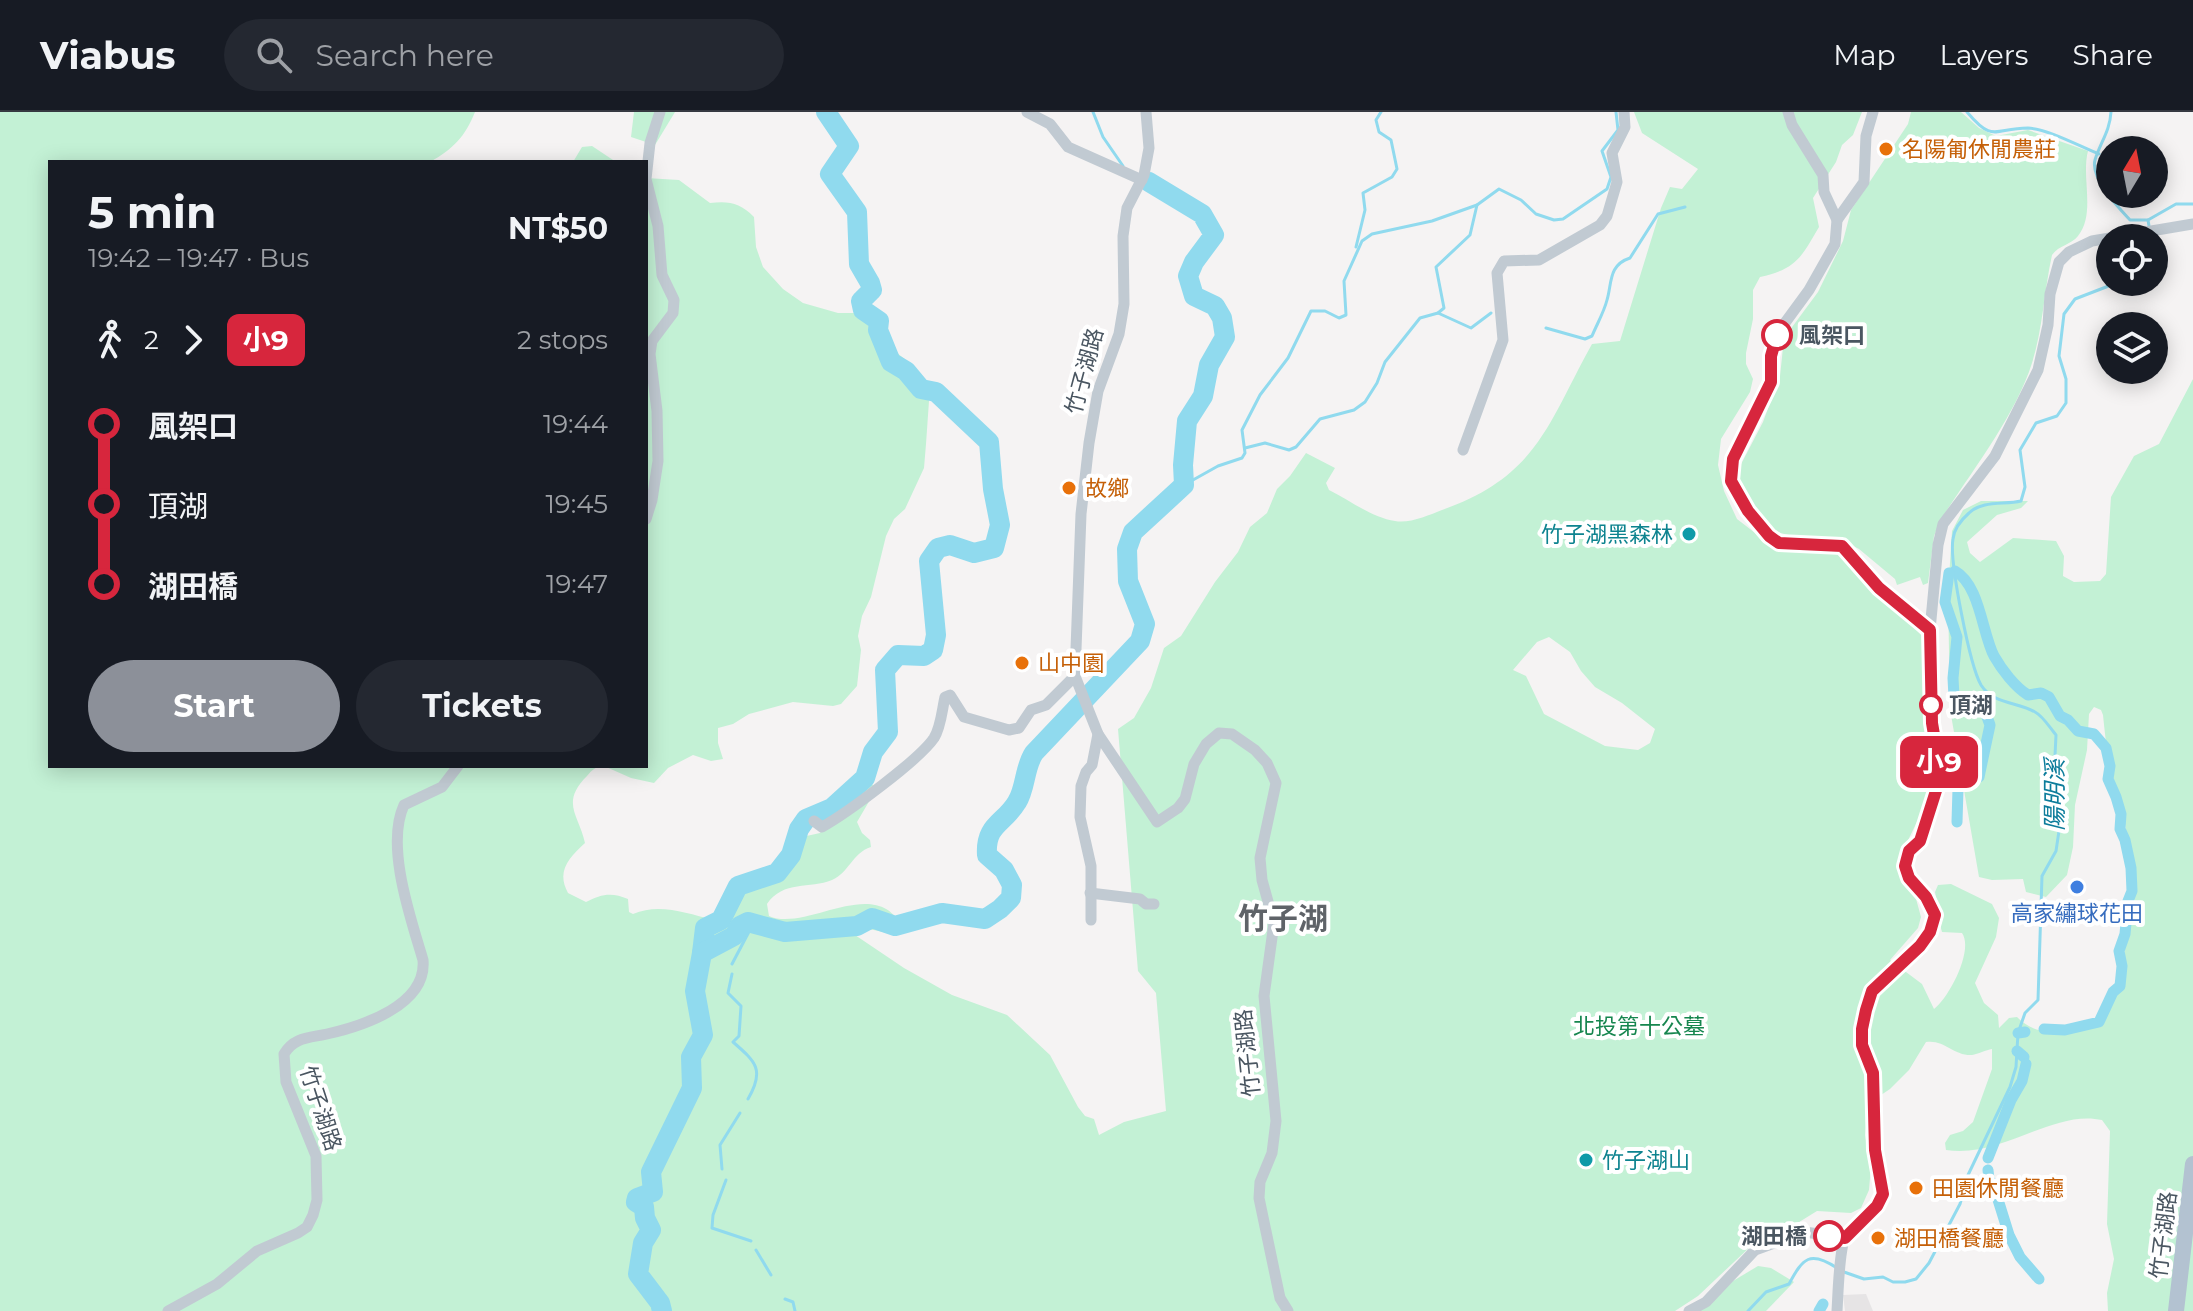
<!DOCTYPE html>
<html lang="en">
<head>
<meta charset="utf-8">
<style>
	:root { --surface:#171b24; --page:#242831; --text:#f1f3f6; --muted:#9ea1a6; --line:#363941; --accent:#8c9099 }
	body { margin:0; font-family:Montserrat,"Noto Sans TC",sans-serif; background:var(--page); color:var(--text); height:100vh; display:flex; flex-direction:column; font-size:30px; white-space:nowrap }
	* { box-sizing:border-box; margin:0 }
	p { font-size:26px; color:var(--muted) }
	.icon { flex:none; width:44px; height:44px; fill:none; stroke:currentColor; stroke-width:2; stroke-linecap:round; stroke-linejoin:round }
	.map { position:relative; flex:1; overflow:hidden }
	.drawer { position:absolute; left:48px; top:48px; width:600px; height:608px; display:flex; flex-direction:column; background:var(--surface); border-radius:0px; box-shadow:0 4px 20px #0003 }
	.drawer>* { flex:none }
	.badge { padding:0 16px; border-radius:12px; font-size:28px; line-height:52px }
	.needle { width:52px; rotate:10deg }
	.controls { position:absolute; left:2096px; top:24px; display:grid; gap:16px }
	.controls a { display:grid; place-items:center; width:72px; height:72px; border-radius:50%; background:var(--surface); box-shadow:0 4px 20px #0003; font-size:40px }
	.map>.badge { position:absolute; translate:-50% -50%; box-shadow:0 0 0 4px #fff }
	.legs { display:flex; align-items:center; gap:12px; height:88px; padding:0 40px; font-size:26px }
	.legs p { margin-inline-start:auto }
	.overview { display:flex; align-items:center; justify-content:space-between; height:136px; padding:0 40px }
	h1 { font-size:44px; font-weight:700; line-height:60px }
	.cta { display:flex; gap:16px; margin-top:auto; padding:16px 40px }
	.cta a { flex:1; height:92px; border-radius:48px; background:var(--accent); color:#fff; font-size:32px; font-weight:700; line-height:92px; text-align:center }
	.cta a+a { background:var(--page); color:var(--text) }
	ul { padding:0 40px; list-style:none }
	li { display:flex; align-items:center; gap:28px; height:80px; font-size:30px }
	li i { display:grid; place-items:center; width:12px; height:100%; margin:0 10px; background:currentColor }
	li i::after { content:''; width:20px; height:20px; margin:-10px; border:6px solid; border-radius:50%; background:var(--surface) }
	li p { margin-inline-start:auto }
	li:first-child i { background:linear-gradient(#0000 50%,currentColor 0) }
	li:last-child i { background:linear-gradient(currentColor 50%,#0000 0) }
	header { display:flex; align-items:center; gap:48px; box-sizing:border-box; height:112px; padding:0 40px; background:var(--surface); border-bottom:2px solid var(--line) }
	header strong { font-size:38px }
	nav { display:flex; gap:44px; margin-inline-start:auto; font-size:28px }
	.search { width:560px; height:72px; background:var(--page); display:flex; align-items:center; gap:20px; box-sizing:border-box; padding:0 28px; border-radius:44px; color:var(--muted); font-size:30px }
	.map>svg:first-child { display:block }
</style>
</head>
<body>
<header>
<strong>Viabus</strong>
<div class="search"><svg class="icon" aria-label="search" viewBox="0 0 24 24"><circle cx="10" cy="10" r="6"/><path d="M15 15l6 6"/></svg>Search here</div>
<nav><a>Map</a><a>Layers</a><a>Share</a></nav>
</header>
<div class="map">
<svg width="2193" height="1199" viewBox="0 0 2193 1199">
	<rect width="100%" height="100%" fill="#f5f3f3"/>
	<path fill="#e6e4e5" d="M1866,1182L1873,1199H1845L1843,1183Z"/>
	<g fill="#c3f1d5" fill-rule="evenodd">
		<path d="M0,0H475C465,25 453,37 430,50H50V654H603C595,655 592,658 587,664C560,691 579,703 585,731C569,746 556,759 568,781L586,790C601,782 612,780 628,787L629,800L633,802C659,791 686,801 713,808L719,807C739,765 726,769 775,756L793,727L820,721L857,677L869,671L873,673L874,681L857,710L862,721L870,728L871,735C852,741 849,761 832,768C810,777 783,768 767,792L769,804C807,821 877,760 903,817L900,821C892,824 872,816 858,816L855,823L904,856L952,883L1007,903L1050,943L1078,995L1085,1004L1094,1007L1099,1023L1124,1010L1166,999L1156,881L1138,859L1118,617L1134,606L1151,576L1164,536L1181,524L1215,470L1238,440L1250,415L1267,401L1277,377L1290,364L1306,341L1335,356L1326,371L1329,378C1349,388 1373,406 1395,409C1409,412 1429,403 1442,398C1538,364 1548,311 1592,232L1620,229L1661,96L1670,75L1682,77L1698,57L1642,21L1634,0H1862L1853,23L1842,33L1836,50L1813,86L1819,115C1801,146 1796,157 1760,165L1753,178V207L1746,241V252L1753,267L1750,280L1721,327L1718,353L1724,379L1737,407L1776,437H1817L1843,444L1874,480L1896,497L1923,525L1927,614L1935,662L1927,689L1899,747L1905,773L1915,783L1921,805L1918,816L1890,848L1922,872L1934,897C1949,886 1974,838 1962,821L1942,820C1938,807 1938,793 1935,780L1938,773L1951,772L1992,792L1999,806L1996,825L1975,871L1984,891L1998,903L1999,916L2009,906L2017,905C2034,922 2050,921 2073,917C2083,916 2094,914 2101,906C2134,871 2130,756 2125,710C2123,694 2116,678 2112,663C2107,644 2105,622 2103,603L2101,598L2094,595L2089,602L2087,638L2075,693L2073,735L2067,763L2046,785L2026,780L2023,767L1992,768L1979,765L1950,597L1948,482L1952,419L1963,398L1981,389H2028L2021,396L1997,403L1967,430L1970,441L1980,450L2013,426L2056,429L2064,444L2063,464L2074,470L2100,469L2106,462L2111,385L2134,344L2159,332L2193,267V1199H2108L2107,1181L2114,1147L2107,1112L2110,1019L2102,1008C2053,997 2001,1047 1946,1038L1945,1031L1950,1023L1963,1019L1973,1010L1992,957V937C1986,938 1978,942 1972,943C1954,944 1944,927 1926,930L1909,958L1890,977L1869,991L1865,1023L1871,1054L1869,1078L1861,1096L1851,1101L1817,1099L1783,1120L1751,1134L1698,1184L1675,1199H0ZM1549,525L1570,540L1581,559L1595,575L1622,591L1655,617L1650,631L1638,638L1605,634L1544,602L1526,564L1513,558L1537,530Z"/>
		<path d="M634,0H675L655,33L631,25Z"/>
		<path d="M1911,0H1961L1979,16L1996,24L2028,18L2088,39C2081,65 2096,102 2078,124C2071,133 2059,133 2052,143C2044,179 2043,216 2032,251C2015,305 1970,361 1940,409L1934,424L1928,471L1923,473L1920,465L1897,473L1895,467L1859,437L1837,426L1795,425L1777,420L1768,413L1738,373V358L1763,310L1780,264L1784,226L1818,180L1843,129L1851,98L1908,12Z"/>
		<path d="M592,34L616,50H573L582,35Z"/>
		<path d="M646,66L679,68L710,91C730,89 740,91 754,105L756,135L763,155L783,177L803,191L838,201H858L871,208L896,240L913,254L923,266L929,289L926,332L924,356L905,397L894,407L886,424L871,485L862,504L858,524L861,538L857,574L841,592L833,594L793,590L749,602L733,612L718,616V631L723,647L711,649L693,643L668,656L654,671L631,666L604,654H646Z"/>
		<path d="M1758,1154L1771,1156L1794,1170L1766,1199H1700L1733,1169Z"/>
	</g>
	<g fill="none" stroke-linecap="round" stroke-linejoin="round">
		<g stroke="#90daee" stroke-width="3">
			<path d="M1093,0L1103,25L1123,54"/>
			<path d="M1967,0C1994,32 1994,16 2028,16C2048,17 2079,34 2099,42"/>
			<path d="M2111,0C2110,19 2100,31 2095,48C2090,66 2119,96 2130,108H2148"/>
			<path d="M2149,114L2148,108L2176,92H2193"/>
			<path d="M1356,135L1365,98L1363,81L1392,65L1397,57L1391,28L1379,20L1376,8L1381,0"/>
			<path d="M1438,201L1444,196L1436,155L1470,123L1477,93"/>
			<path d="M1546,216L1585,227L1592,224C1597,212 1604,200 1607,188C1612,172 1608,153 1630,146L1658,102L1685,95"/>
			<path d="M1245,336L1265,331L1289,338L1296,335L1320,307L1354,298L1365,290L1377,271L1385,250L1420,206L1438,201L1471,216L1491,201"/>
			<path d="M1184,373L1218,354L1242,346L1245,341L1242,318L1260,283L1288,246L1311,199H1325L1339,206L1346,203L1344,169L1362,129L1372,122L1432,109L1477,93L1499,77L1521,88L1536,102L1554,108L1563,107L1607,77L1611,65L1602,39L1618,18L1616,0"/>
			<path d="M2052,795L2067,791"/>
			<path d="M732,852L753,812"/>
			<path d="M732,862L728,881L741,894L739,924L733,930C756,950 765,958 748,987"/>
			<path d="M722,1057L720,1033L740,1001"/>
			<path d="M726,1068L713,1103L712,1116L751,1129"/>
			<path d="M756,1138L771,1163"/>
			<path d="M1844,1160L1864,1167L1883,1165L1893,1170H1905L1916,1167L1929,1151L1960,1092L1968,1063L2010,975L2016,955L2018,921L2025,901L2038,888L2042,764L2056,739L2059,719L2053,685L2056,623C2050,616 2043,604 2035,600C2018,590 1993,592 1981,573C1970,554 1949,449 1953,427C1954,417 1961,408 1969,401C1983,388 2004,393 2021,389L2025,375L2020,338L2036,311L2057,304L2066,291V267L2059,244L2064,202L2075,187L2119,170"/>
			<path d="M785,1187L793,1190L795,1199"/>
			<path d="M1748,1199L1766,1180L1789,1172C1803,1146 1810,1138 1837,1156"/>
		</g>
		<g stroke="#90daee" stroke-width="11">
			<path d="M1955,459C1980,473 1982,521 1994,544C2002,558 2015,575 2028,583L2041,581L2049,585L2060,604L2068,608L2078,619L2094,622L2106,636L2110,654L2108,667L2116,685L2121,702L2120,717L2125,728L2131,756L2132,779L2128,789L2125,822L2119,839L2122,854L2120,874L2113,880L2099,910L2065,918L2044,917"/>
			<path d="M1949,461L1945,490L1957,525L1953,566L1954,585L1983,594L1990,613L1979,665L1958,677L1957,710"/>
			<path d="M2018,921L2025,920"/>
			<path d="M2017,939L2024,945"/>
			<path d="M1988,1046L2011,988L2022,969L2026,952"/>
			<path d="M1988,1058L1989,1067L1995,1078L2009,1123L2020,1145L2039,1167"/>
			<path d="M1819,1199L1823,1192"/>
		</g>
		<g stroke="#90daee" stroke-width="20">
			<path d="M702,841L705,816L721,808L738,774L777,761L791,743L799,717L806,707L832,696L865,666L873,640L888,620L885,558L898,543L924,544L933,538L936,523L929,449L938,436L950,433L974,441L994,436L1000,413L993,377L989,330L936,280L921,277L906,259L891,250L878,218L879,209L863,198L861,189L872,178L870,171L859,152L857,100L830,62L849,34L826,0"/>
			<path d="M662,1199L660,1191L638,1162L643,1131L651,1118L645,1106L644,1095L636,1090L637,1086L653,1080L651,1060L692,976L691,945L703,923L695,879L702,841L734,824L740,814L748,810L785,820L857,814L872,806L895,814L942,801L985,807L1000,797L1011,786L1012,773L1004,758L987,743C985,712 1004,712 1017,690C1026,676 1024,656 1034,641L1140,529L1145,512L1128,469L1127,437L1133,420L1184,373L1183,353L1187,309L1203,284L1209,253L1225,225L1222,206L1215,194L1194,184L1188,164L1194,150L1214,123L1202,102L1149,70"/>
		</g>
		<g stroke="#c1cad2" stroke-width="11">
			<path d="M1027,0L1050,12L1068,35L1142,68"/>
			<path d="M1146,0L1149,36L1144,63L1127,96L1123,124L1124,192L1119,222L1098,279L1089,331L1081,402L1075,564L1098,622L1157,710L1178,696L1185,687L1194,652L1206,632L1219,621L1232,622L1255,638L1267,651L1276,671L1260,746L1262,768L1274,811L1264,884L1276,1009L1272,1041L1260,1070L1259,1086L1280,1186L1288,1199"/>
			<path d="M1788,0L1792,13L1823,63L1824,80L1837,108L1835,132L1809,178L1779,219L1771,244V270L1733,347L1731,369L1748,399L1769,424L1779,431L1842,434L1879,476L1930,518"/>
			<path d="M1837,108L1864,70L1866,24L1873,0"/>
			<path d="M1463,338L1503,228L1497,161L1504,149L1539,148L1600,113L1607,104L1617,70L1612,41L1625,15L1624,0"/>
			<path d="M646,407L652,388L658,349L657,299L650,242L652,229L673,201L674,188L662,163L658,114L646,67L650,31L660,0"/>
			<path d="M814,709L822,715C847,701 919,648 934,626C941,615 942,598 945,585L950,583L964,605L1009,618L1019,616L1031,598L1046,593L1075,564"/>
			<path d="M1090,781L1140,787L1146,792H1154"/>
			<path d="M1091,808V754L1080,705L1081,674L1086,660L1092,653L1098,622"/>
			<path d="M168,1199L217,1172L257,1139L298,1121L307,1115L313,1103L317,1088L316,1044L286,970L284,942C294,925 309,926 327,922C363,914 427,893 423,848C411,807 385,734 404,693L442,675L458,654"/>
			<path d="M1689,1199L1706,1190L1755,1138L1805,1120L1845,1126"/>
			<path d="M1837,1199C1838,1184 1839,1138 1845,1126C1853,1108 1881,1102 1882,1080C1883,1065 1877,1052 1875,1038C1872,1013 1877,989 1873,964C1868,932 1856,931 1868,894C1879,856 1925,845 1935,803L1926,785L1909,766L1905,754L1909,739L1920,729L1941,663L1932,611L1930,518L1938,433L1943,412L1995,344L2038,258L2048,213L2050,182L2059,150L2069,140L2092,129L2193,112"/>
		</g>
		<path stroke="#b3c2d1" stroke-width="16" d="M2176,1199L2193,1052"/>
	</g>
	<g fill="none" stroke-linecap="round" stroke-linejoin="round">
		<g stroke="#fff" stroke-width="18">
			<path id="line-1" d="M1777,223L1771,244V270L1733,347L1731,369L1748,399L1769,424L1779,431L1842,434L1879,476L1930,518L1932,611L1941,663L1920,729L1909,739L1905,754L1909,766L1926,785L1935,803L1930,820L1920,834L1872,879L1866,898L1862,917V933L1873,961L1875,1038L1883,1082L1877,1094L1845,1126L1829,1124"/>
		</g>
		<use href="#line-1" stroke="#d7263d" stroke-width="12"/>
	</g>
	<g fill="#e8710a" stroke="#fff" stroke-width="3">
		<circle cx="1886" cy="37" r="8"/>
		<circle cx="1069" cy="376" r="8"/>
		<circle cx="1022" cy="551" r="8"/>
		<circle cx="1916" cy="1076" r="8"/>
		<circle cx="1878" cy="1126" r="8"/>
	</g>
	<g fill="#fff" stroke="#d7263d" stroke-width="4">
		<circle cx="1777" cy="223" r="14"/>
		<circle cx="1931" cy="593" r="10"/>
		<circle cx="1829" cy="1124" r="14"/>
	</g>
	<g fill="#0f9aa8" stroke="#fff" stroke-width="3">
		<circle cx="1689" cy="422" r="8"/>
		<circle cx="1586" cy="1048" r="8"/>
	</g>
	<circle fill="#3f7fe0" stroke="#fff" stroke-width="3" cx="2077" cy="775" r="8"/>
	<g text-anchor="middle" stroke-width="8" stroke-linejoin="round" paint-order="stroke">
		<g font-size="22" fill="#c56008" stroke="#fff" text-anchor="start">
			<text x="1902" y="45">名陽匍休閒農莊</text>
			<text x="1085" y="384">故鄉</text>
			<text x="1038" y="559">山中園</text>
			<text x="1932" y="1084">田園休閒餐廳</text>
			<text x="1894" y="1134">湖田橋餐廳</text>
		</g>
		<g font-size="22" font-weight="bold" fill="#4a5661" stroke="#fff" text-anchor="start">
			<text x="1799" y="231">風架口</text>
			<text x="1949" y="601">頂湖</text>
			<text x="1807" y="1132" text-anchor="end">湖田橋</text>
		</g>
		<g font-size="22" fill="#4a5661" stroke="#fff">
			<text transform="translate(1084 259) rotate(-75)" y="8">竹子湖路</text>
			<text transform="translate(1247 941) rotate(-96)" y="8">竹子湖路</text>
			<text transform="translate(321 996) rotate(72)" y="8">竹子湖路</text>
			<text transform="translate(2163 1123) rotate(-83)" y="8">竹子湖路</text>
		</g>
		<g font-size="22" fill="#0d838f" stroke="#fff" text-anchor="end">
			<text x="1673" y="430">竹子湖黑森林</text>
			<text x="1602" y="1056" text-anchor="start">竹子湖山</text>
		</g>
		<g font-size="22" fill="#366cbe" stroke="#fff">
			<text x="2077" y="809">高家繡球花田</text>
		</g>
		<g font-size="22" fill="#17864f" stroke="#fff">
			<text x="1639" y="922">北投第十公墓</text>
		</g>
		<g font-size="24" font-style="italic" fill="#0c7c9b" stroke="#fff">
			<text transform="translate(2055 683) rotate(-90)" y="8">陽明溪</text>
		</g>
		<g font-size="30" font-weight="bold" fill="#5f6368" stroke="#fff">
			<text x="1283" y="817">竹子湖</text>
		</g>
	</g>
</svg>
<div class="controls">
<a><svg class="needle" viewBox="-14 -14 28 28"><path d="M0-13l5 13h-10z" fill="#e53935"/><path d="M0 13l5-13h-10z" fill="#9ea1a6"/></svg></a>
<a><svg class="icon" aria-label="locate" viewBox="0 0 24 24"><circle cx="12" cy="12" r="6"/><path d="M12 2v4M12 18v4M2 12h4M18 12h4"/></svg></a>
<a><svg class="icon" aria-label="layers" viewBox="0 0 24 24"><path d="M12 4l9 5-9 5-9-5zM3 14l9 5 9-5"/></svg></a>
</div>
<b class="badge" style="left:1939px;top:650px;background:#d7263d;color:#fff">小9</b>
<section class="drawer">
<div class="overview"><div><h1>5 min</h1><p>19:42 – 19:47 · Bus</p></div><b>NT$50</b></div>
<div class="legs"><svg class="icon" aria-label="walk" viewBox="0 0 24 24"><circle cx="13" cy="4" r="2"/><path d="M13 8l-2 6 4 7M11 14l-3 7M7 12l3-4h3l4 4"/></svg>2<svg class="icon" aria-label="forward" viewBox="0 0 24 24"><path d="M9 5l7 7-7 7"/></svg><b class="badge" style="background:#d7263d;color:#fff">小9</b><p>2 stops</p></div>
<ul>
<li><i style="color:#d7263d"></i><b>風架口</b><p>19:44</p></li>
<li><i style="color:#d7263d"></i><span>頂湖</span><p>19:45</p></li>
<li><i style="color:#d7263d"></i><b>湖田橋</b><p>19:47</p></li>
</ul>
<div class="cta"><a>Start</a><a>Tickets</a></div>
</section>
</div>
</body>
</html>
